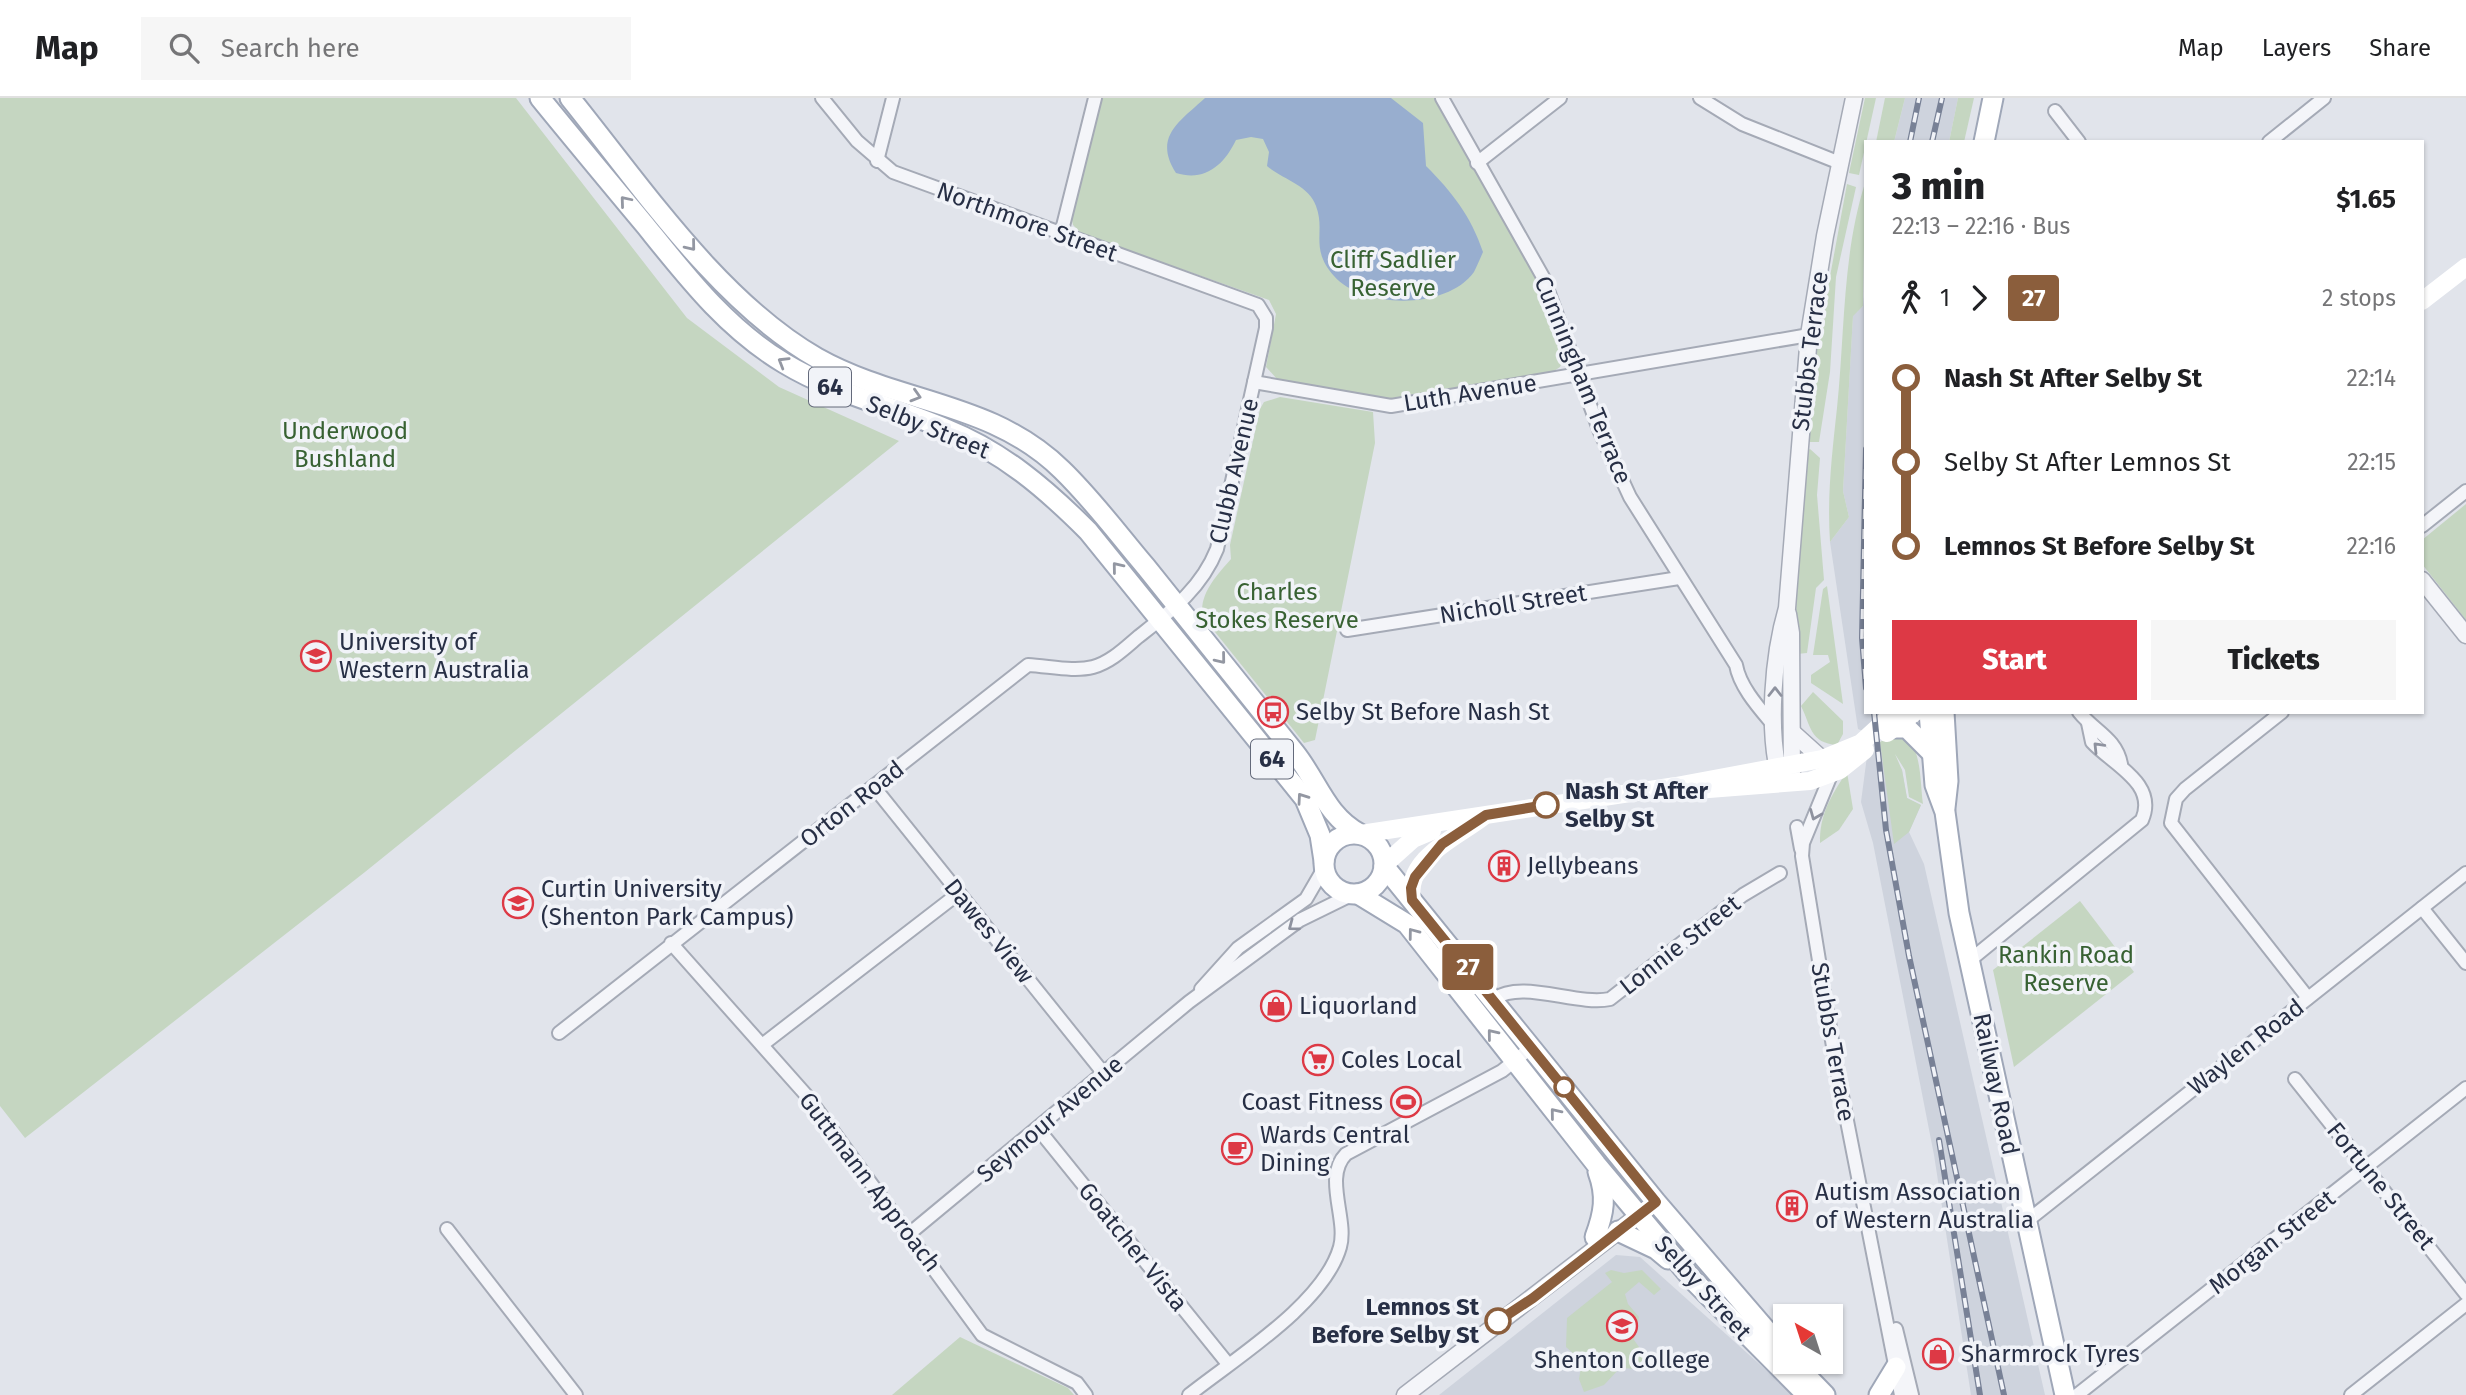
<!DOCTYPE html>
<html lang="en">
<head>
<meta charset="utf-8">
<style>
	:root { --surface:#fff; --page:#f6f6f6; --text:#202124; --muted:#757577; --line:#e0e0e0; --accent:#dd3945 }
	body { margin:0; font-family:"Fira Sans",sans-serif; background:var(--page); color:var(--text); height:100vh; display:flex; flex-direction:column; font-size:26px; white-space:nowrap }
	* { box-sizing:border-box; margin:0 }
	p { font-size:23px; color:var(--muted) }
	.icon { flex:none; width:38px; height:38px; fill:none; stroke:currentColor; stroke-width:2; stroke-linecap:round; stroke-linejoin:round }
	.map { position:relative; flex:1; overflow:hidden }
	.panel { position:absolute; left:1864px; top:42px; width:560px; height:574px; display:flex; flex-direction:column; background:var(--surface); border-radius:0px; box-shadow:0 2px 5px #0004 }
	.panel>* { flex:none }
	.badge { padding:0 14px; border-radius:5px; font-size:24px; line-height:46px }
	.needle { width:46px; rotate:321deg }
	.buttons { position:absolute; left:1773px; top:1206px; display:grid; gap:14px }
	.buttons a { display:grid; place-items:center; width:70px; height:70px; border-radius:0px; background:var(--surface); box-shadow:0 2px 5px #0004; font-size:35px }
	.map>.badge { position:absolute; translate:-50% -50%; box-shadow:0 0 0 4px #fff }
	.legs { display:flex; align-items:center; gap:10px; height:77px; padding:0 28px; font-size:23px }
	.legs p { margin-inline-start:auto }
	.summary { display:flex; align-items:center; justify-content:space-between; height:119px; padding:0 28px }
	h1 { font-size:38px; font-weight:800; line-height:52px }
	.button { display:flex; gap:14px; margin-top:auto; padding:14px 28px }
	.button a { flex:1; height:80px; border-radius:0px; background:var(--accent); color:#fff; font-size:28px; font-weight:800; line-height:80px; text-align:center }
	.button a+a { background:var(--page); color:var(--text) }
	ul { padding:0 28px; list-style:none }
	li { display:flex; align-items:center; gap:24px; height:84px; font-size:26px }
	li i { display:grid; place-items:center; width:10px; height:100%; margin:0 9px; background:currentColor }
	li i::after { content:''; width:18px; height:18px; margin:-9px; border:5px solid; border-radius:50%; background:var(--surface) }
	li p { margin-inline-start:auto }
	li:first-child i { background:linear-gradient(#0000 50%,currentColor 0) }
	li:last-child i { background:linear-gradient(currentColor 50%,#0000 0) }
	header { display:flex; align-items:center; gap:42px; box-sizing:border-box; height:98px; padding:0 35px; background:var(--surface); border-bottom:2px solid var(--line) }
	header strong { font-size:33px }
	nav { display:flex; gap:38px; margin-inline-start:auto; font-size:24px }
	.search { width:490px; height:63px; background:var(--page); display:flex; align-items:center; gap:18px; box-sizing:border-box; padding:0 24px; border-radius:0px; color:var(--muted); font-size:26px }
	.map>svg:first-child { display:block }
</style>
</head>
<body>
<header>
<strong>Map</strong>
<div class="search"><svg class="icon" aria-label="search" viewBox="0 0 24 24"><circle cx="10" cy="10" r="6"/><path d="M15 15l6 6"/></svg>Search here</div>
<nav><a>Map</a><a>Layers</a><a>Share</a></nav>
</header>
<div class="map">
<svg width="2466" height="1297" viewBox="0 0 2466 1297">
	<rect width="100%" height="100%" fill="#e1e4eb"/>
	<g fill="#ced3dd">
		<path d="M1905,0H1958L1949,44H1894Z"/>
		<path d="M1865,188L1866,614H1884L1863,633L1858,631L1830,444L1849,419L1843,393L1853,217L1863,208Z"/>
		<path d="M1880,644L1902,672L1907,700L1921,707L1909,734L1924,766L2045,1297H1971L1934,1057L1873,745L1861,704L1867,658Z"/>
		<path d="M1616,1157L1640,1159L1794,1297H1439Z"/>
	</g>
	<g fill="#c5d6c1">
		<path d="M0,0H516L687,220L779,289L899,343L365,774L25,1040L0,1008Z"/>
		<path d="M1101,0H1434C1456,48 1582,226 1560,269L1551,275L1435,298L1393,301L1277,281L1266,269L1276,216L1269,202L1082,136L1073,127L1071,117Z"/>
		<path d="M1865,0H1876L1859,77L1849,75Z"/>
		<path d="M1885,0H1905L1894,44H1876Z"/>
		<path d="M1958,0H1974L1964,44H1949Z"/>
		<path d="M1865,85L1863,208L1853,218L1843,393L1849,419L1830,444C1827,398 1832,356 1837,310C1845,235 1842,158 1865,85Z"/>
		<path d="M1847,86L1856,89L1836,179L1830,274L1819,344H1810L1807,338L1815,260Z"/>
		<path d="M1280,299L1373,314L1375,345L1315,642L1304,645L1203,519C1198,497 1217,477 1231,461L1230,447L1260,311L1264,304Z"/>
		<path d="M1810,351L1820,360L1817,397L1824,482L1816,490L1807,555L1797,556L1796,502L1807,353Z"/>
		<path d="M2466,406V522L2422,466V442Z"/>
		<path d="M1827,488L1843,606L1811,585V577L1830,564L1828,557H1813L1823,491Z"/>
		<path d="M1813,594L1843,623V636L1837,647C1810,645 1811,628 1801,608Z"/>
		<path d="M1891,638H1906C1922,654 1920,685 1923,706L1909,699L1905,672L1895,656L1902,672L1907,700L1921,707L1909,734L1894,746L1880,644Z"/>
		<path d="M1847,674L1853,711L1839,732L1820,745C1819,718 1831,697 1847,674Z"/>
		<path d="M2080,803L2134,874L2014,969L1993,872Z"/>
		<path d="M1611,1172L1624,1175L1642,1172L1661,1191L1654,1197L1639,1184L1625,1196L1628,1206L1639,1219L1634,1242L1649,1263L1638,1271L1620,1270L1604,1287L1584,1294L1579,1281L1582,1263L1566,1249L1567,1220L1612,1184L1605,1175Z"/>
		<path d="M960,1239L1068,1290L1074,1297H892Z"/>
	</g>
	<path fill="#98aecf" d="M1205,0H1391L1423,25L1426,68C1452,94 1471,118 1483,154C1480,161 1477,168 1474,174C1447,212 1363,211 1334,178C1309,150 1326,134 1316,108C1309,87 1282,81 1267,68L1269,54L1263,41L1251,39L1236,42C1224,67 1205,84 1176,75C1153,39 1179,24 1205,0Z"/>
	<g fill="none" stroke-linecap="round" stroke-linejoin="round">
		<g stroke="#a5aab6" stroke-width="16">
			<g id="minor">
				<path d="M1442,0L1543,179L1600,334L1630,399L1736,567C1740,590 1761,612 1775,629"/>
				<path d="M1700,0L1742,26L1840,65"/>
				<path d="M2055,13L2079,44"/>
				<path d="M2269,44L2324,0"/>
				<path d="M877,63L893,0"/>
				<path d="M1477,65L1560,0"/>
				<path d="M1061,136L1095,0"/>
				<path d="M1254,284L1391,308L1809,237"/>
				<path d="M2422,428L2466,393"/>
				<path d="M1347,532L1679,480"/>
				<path d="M2079,614C2094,633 2116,640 2121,666"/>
				<path d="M2282,614L2185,691L2176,701L2171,725L2308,900"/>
				<path d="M1831,677L1803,745L1802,758L1836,967L1901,1297"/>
				<path d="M874,689L1105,977"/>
				<path d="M1797,729L1801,751"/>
				<path d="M2422,810L2466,865"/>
				<path d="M671,845L807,998L982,1237L1077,1285L1086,1297"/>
				<path d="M1969,863L2142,722C2158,685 2112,666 2092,644L2088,625"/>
				<path d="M1201,891L1238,850L1306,801L1324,770"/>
				<path d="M1494,901C1522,881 1576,908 1610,901L1743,797L1780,775"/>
				<path d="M559,935L1028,567C1049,568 1074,574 1093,569C1111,564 1125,550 1138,539C1171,513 1201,491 1217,451L1266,230V220L1258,207L893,74L857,43L822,0"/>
				<path d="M762,947L959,795"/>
				<path d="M2295,981L2466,1196"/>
				<path d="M1039,1032L1228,1266"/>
				<path d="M2027,1123L2466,775"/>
				<path d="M447,1131L576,1297"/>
				<path d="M909,1136L1189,904L1300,822L1353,796"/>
				<path d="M1896,1231L1912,1297"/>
				<path d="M1189,1297C1234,1261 1324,1206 1340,1149C1348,1121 1323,1079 1346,1056L1502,973L1532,949"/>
				<path d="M2077,1297L2466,990"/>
				<path d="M2351,1297L2466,1206"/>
			</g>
		</g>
		<g stroke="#a5aab6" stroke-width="19">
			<g id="tertiary">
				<path d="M2422,482L2466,537"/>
				<path d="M1788,516L1791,535L1792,678"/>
				<path d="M1792,634L1822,661"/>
				<path d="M1780,680C1767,632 1773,558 1787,510L1809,237L1825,138L1854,0"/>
				<path d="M1405,1297L1656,1104"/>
			</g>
		</g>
		<g stroke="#9fa7b8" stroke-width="23">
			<g id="primary">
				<path d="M540,0C575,43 610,85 645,127C687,179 726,230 784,265C835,296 892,308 946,331C1003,354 1045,390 1088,433L1305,701L1320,737L1324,763"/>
				<path d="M570,0C641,88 719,204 817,260C899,306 992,303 1062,372C1093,402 1118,436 1146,469C1196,531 1246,593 1295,655C1318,684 1326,718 1360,736"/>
				<path d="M1984,44L1993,0"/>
				<path d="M1929,614L1935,687L1945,714L1959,815L2065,1297"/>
				<path d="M1944,614L1948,683L1945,710"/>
				<path d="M1894,630H1907L1933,656"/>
				<circle cx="1354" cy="766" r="30"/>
				<path d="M1384,768L1656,1104L1785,1254"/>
				<path d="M1358,796L1407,826L1596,1066L1693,1182L1807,1297"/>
				<path d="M1618,1133L1656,1151L1668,1161"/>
				<path d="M1595,1139C1604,1115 1607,1098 1598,1074"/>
				<path d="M1793,1264L1825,1297"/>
				<path d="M1879,1297L1896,1269"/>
			</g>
		</g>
		<use href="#minor" stroke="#f4f5f9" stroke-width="12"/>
		<use href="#tertiary" stroke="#f4f5f9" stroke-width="16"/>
		<g stroke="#fff" stroke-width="18">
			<path d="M2422,203L2466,169"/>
			<path d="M1887,635L1915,614"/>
			<path d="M1696,692L1810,683L1840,672L1865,652"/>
			<path d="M1361,736L1676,688L1822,661L1861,645L1895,614"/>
			<path d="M1384,767L1413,741L1432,733"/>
			<path d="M1412,802C1405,760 1456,740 1483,719"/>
		</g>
		<use href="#primary" stroke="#fff" stroke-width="19"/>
		<g stroke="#788196" stroke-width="6">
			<g id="rail">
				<path d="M1910,44L1919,0"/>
				<path d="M1932,44L1942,0"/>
				<path d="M1866,351L1862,540L1866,590"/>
				<path d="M1874,614L1886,732L1909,858L2004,1297"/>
				<path d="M1939,1042L1980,1297"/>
			</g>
		</g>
		<use href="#rail" stroke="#f1f3f8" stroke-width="3.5" stroke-dasharray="10" stroke-linecap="butt"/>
	</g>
	<defs><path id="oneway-chevron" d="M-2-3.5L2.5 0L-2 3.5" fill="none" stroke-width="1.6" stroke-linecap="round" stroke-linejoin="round" transform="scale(1.75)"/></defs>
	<g stroke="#9397a2">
		<use href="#oneway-chevron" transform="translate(625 103) rotate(-130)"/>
		<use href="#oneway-chevron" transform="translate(691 148) rotate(51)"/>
		<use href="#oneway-chevron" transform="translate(783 264) rotate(-149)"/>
		<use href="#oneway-chevron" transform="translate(916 298) rotate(17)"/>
		<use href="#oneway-chevron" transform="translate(1117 469) rotate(-129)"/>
		<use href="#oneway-chevron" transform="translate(1221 561) rotate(51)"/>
		<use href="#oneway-chevron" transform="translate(1302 700) rotate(-125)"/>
		<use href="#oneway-chevron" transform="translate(1413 835) rotate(-127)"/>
		<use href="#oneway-chevron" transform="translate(1492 936) rotate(-129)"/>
		<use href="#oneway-chevron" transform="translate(1555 1015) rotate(-129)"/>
	</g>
	<g stroke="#8e929f">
		<use href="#oneway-chevron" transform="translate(1775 594) rotate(-90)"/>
		<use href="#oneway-chevron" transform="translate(2098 649) rotate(-134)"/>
		<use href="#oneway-chevron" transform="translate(1815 717) rotate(112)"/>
		<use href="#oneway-chevron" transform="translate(1293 828) rotate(143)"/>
	</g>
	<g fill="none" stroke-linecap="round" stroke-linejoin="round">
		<g stroke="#fff" stroke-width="16">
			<path id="line-1" d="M1498,1223L1533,1200L1656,1104L1412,802L1411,790L1415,779L1442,746L1486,717L1546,707"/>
		</g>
		<use href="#line-1" stroke="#8b5e3c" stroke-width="10"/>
	</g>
	<defs>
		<g id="university-ring" transform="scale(1.575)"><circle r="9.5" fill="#f1f3f8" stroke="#dd3945" stroke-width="1.5"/><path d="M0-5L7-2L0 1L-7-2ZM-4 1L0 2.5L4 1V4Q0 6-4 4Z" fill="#dd3945"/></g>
		<g id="bus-ring" transform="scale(1.575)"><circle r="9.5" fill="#f1f3f8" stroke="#dd3945" stroke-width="1.5"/><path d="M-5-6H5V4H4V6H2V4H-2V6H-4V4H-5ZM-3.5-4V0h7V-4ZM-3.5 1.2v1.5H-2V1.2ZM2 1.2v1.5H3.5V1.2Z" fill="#dd3945"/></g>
		<g id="building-ring" transform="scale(1.575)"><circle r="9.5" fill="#f1f3f8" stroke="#dd3945" stroke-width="1.5"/><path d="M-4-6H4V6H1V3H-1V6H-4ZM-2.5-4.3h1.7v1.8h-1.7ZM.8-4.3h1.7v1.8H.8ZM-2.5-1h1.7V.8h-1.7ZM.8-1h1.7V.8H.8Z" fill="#dd3945"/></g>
		<g id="shop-ring" transform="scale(1.575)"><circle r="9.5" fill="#f1f3f8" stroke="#dd3945" stroke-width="1.5"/><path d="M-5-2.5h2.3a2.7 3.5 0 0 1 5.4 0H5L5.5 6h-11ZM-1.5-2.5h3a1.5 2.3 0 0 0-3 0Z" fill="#dd3945"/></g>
		<g id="supermarket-ring" transform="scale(1.575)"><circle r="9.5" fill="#f1f3f8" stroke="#dd3945" stroke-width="1.5"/><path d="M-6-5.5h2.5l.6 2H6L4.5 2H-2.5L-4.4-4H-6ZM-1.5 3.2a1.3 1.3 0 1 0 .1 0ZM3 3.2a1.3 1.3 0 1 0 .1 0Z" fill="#dd3945"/></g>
		<g id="stadium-ring" transform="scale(1.575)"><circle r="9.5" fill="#f1f3f8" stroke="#dd3945" stroke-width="1.5"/><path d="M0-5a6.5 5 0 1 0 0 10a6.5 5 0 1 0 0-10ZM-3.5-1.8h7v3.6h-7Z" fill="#dd3945"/></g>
		<g id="cafe-ring" transform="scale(1.575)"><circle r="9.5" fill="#f1f3f8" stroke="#dd3945" stroke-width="1.5"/><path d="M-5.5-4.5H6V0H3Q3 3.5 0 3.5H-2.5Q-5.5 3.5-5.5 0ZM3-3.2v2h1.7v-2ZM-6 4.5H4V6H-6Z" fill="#dd3945"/></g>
		<g id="school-ring" transform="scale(1.575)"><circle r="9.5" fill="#f1f3f8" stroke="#dd3945" stroke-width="1.5"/><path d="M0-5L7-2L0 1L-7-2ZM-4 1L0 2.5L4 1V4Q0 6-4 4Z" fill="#dd3945"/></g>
	</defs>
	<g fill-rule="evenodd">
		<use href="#university-ring" x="316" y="558"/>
		<use href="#bus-ring" x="1273" y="614"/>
		<use href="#building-ring" x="1504" y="768"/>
		<use href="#university-ring" x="518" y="805"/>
		<use href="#shop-ring" x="1276" y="908"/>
		<use href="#supermarket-ring" x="1318" y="962"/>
		<use href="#stadium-ring" x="1406" y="1004"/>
		<use href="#cafe-ring" x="1237" y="1051"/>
		<use href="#building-ring" x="1792" y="1108"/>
		<use href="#school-ring" x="1622" y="1228"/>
		<use href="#shop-ring" x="1938" y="1256"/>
	</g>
	<g fill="#fff" stroke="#8b5e3c" stroke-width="3.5">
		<circle cx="1546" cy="707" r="12"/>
		<circle cx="1564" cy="989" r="9"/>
		<circle cx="1498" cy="1223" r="12"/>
	</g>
	<g text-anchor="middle" stroke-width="7" stroke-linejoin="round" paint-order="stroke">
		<g fill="#f1f3f8" stroke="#646a7b" stroke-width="2">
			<rect x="809" y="269.5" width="42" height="39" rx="5"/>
			<rect x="1251" y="641.5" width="42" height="39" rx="5"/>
		</g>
		<g font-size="23" font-weight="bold" fill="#272f45">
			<text x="830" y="297">64</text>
			<text x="1272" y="669">64</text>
		</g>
		<g font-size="24" fill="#272f45" stroke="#f1f3f8">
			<text transform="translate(1027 124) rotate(20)" y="8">Northmore Street</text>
			<text transform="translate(1810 253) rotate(-83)" y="8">Stubbs Terrace</text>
			<text transform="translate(1583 282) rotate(68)" y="8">Cunningham Terrace</text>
			<text transform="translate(1470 295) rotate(-9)" y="8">Luth Avenue</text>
			<text transform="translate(928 329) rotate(22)" y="8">Selby Street</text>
			<text transform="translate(1234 373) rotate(-77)" y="8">Clubb Avenue</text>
			<text transform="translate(1513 506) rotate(-9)" y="8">Nicholl Street</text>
			<text transform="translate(852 706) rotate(-38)" y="8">Orton Road</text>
			<text transform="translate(989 833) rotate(51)" y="8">Dawes View</text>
			<text transform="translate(1680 847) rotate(-38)" y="8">Lonnie Street</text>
			<text transform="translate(1833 944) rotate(80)" y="8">Stubbs Terrace</text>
			<text transform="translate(2246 949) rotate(-38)" y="8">Waylen Road</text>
			<text transform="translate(1996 986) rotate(78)" y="8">Railway Road</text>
			<text transform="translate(1050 1021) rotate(-40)" y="8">Seymour Avenue</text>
			<text transform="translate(870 1084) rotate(53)" y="8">Guttmann Approach</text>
			<text transform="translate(2381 1088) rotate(51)" y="8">Fortune Street</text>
			<text transform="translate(2272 1144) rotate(-38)" y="8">Morgan Street</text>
			<text transform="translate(1133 1149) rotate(51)" y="8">Goatcher Vista</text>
			<text transform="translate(1703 1190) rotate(48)" y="8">Selby Street</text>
		</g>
		<g font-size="24" fill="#386233" stroke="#f1f3f8">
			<text x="1393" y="170">Cliff Sadlier<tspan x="1393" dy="28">Reserve</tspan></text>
			<text x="345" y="341">Underwood<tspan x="345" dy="28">Bushland</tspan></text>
			<text x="1277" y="502">Charles<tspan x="1277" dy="28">Stokes Reserve</tspan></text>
			<text x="2066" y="865">Rankin Road<tspan x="2066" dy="28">Reserve</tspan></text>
		</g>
		<g font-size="24" fill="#272f45" stroke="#f1f3f8" text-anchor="start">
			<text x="339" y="552">University of<tspan x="339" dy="28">Western Australia</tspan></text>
			<text x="1296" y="622">Selby St Before Nash St</text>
			<text x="1527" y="776">Jellybeans</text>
			<text x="541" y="799">Curtin University<tspan x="541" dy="28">(Shenton Park Campus)</tspan></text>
			<text x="1299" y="916">Liquorland</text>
			<text x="1341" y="970">Coles Local</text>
			<text x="1383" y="1012" text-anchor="end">Coast Fitness</text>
			<text x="1260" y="1045">Wards Central<tspan x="1260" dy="28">Dining</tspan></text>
			<text x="1815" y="1102">Autism Association<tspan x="1815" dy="28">of Western Australia</tspan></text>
			<text x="1961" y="1264">Sharmrock Tyres</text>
			<text x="1622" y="1270" text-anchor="middle">Shenton College</text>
		</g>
		<g font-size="24" font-weight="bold" fill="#272f45" stroke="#f1f3f8" text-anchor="start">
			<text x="1565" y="701">Nash St After<tspan x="1565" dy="28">Selby St</tspan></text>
			<text x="1479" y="1217" text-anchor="end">Lemnos St<tspan x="1479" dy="28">Before Selby St</tspan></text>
		</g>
	</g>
</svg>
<div class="buttons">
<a><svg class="needle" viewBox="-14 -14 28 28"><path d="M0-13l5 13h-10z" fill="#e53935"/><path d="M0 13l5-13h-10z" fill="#757577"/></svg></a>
</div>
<b class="badge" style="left:1468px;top:869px;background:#8b5e3c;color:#fff">27</b>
<section class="panel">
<div class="summary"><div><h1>3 min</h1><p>22:13 – 22:16 · Bus</p></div><b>$1.65</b></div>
<div class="legs"><svg class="icon" aria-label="walk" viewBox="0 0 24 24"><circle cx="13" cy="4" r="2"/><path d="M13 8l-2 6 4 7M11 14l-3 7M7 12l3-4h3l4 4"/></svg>1<svg class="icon" aria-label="forward" viewBox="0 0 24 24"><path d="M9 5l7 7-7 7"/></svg><b class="badge" style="background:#8b5e3c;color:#fff">27</b><p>2 stops</p></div>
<ul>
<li><i style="color:#8b5e3c"></i><b>Nash St After Selby St</b><p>22:14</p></li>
<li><i style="color:#8b5e3c"></i><span>Selby St After Lemnos St</span><p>22:15</p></li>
<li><i style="color:#8b5e3c"></i><b>Lemnos St Before Selby St</b><p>22:16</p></li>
</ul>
<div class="button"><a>Start</a><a>Tickets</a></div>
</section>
</div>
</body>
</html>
